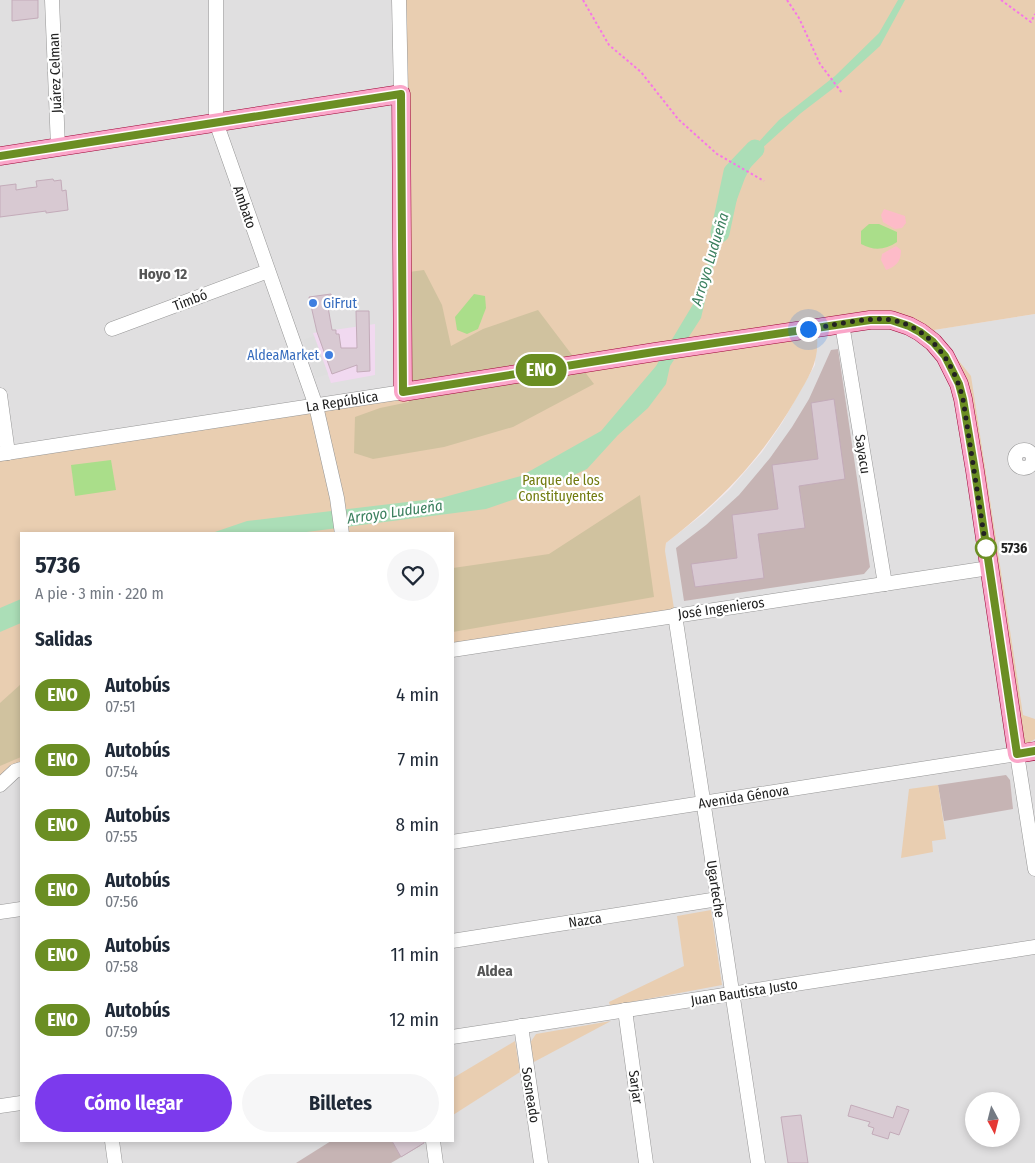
<!DOCTYPE html>
<html lang="es">
<head>
<meta charset="utf-8">
<style>
	:root { --surface:#fff; --page:#f6f6f7; --text:#1f2937; --muted:#747a83; --accent:#7c3aed }
	body { margin:0; font-family:"Fira Sans Condensed",sans-serif; background:var(--page); color:var(--text); height:100vh; display:flex; flex-direction:column; font-size:19px; white-space:nowrap }
	* { box-sizing:border-box; margin:0 }
	p { font-size:16px; color:var(--muted) }
	.icon { flex:none; width:28px; height:28px; fill:none; stroke:currentColor; stroke-width:2; stroke-linecap:round; stroke-linejoin:round }
	.map { position:relative; flex:1; overflow:hidden }
	.side { position:absolute; left:20px; top:532px; width:434px; height:610px; display:flex; flex-direction:column; background:var(--surface); border-radius:0px; box-shadow:0 2px 8px #0003 }
	.side>* { flex:none }
	.badge { padding:0 10px; border-radius:16px; font-size:18px; line-height:32px }
	.needle { width:32px; rotate:173deg }
	.controls { position:absolute; left:965px; top:1092px; display:grid; gap:10px }
	.controls a { display:grid; place-items:center; width:55px; height:55px; border-radius:50%; background:var(--surface); box-shadow:0 2px 8px #0003; font-size:25px }
	.you { position:absolute; width:25px; height:25px; margin:-12px; border:4px solid #fff; border-radius:50%; background:#1a73e8; box-shadow:0 0 0 8px #1a73e833 }
	.map>.badge { position:absolute; translate:-50% -50%; box-shadow:0 0 0 2px #fff }
	h2 { padding:0 15px; font-size:19px; line-height:45px }
	.round { display:grid; place-items:center; flex:none; width:52px; height:52px; border-radius:26px; background:var(--page) }
	.overview { display:flex; align-items:center; justify-content:space-between; height:85px; padding:0 15px }
	h1 { font-size:24px; font-weight:700; line-height:38px }
	.cta { display:flex; gap:10px; margin-top:auto; padding:10px 15px }
	.cta a { flex:1; height:58px; border-radius:30px; background:var(--accent); color:#fff; font-size:20px; font-weight:700; line-height:58px; text-align:center }
	.cta a+a { background:var(--page); color:var(--text) }
	ul { padding:0; list-style:none }
	li { display:flex; align-items:center; gap:15px; height:65px; padding:0 15px }
	li div { flex:1 }
	li b { display:block; font-size:19px }
	li em { font-style:normal }
	li .badge { min-width:55px; font-weight:700; text-align:center }
	.map>svg:first-child { display:block }
</style>
</head>
<body>
<div class="map">
<svg width="1035" height="1163" viewBox="0 0 1035 1163">
	<rect width="100%" height="100%" fill="#f2e9ec"/>
	<g fill="#e0dfe0" fill-rule="evenodd">
		<path d="M0,0H399L403,392L0,454Z"/>
		<path d="M1035,314V1163H0V785L21,769V1141H452L453,650L665,551L666,543L703,514L729,490L762,452L782,423L815,365L816,328L870,320L933,330ZM974,1101H1011V1139H974Z"/>
	</g>
	<path fill="#f1d9f0" d="M375,324V375L331,383L313,333Z"/>
	<g fill="#c6b4b4">
		<path d="M838,349L870,567L864,574L684,601L676,548L706,525L739,495L770,458L792,427L809,399L831,350Z"/>
		<path d="M1006,775L1010,780L1013,809L944,821L938,785Z"/>
		<path d="M331,1141H419L420,1146L391,1163H296Z"/>
	</g>
	<g fill="#e9ceb1">
		<path d="M399,0H1035V314L934,330L971,376L1023,715L1035,719V739L1017,750L959,384L909,326L816,328C821,359 811,373 796,399C760,461 721,500 666,543L665,551L675,615L453,650L452,534H21V769L0,785V454L403,392Z"/>
		<path d="M938,785L946,839L932,841L933,852L901,858L909,789Z"/>
		<path d="M711,910L722,985L610,1006L609,1002L684,966L677,916Z"/>
		<path d="M611,1021L532,1063L530,1043L536,1034Z"/>
		<path d="M515,1041L520,1072L453,1115V1078Z"/>
	</g>
	<g fill="#d0c29f">
		<path d="M424,270L442,305L451,346L483,329L538,310L594,384L513,427L444,447L373,459L354,453L355,417L380,408L409,402V272Z"/>
		<path d="M640,495L654,597L453,632V568L549,554Z"/>
		<path d="M21,684V757L0,766V703Z"/>
	</g>
	<g fill="#fdbbc8">
		<path d="M884,209L905,216L906,223L902,228L895,229L883,222L881,215Z"/>
		<path d="M896,246L901,250C901,261 897,266 886,270L881,260L882,254Z"/>
	</g>
	<g fill="#aade8a">
		<path d="M869,224H879L897,232V242C885,250 874,251 861,244V231Z"/>
		<path d="M474,294L485,296L486,308L478,329L467,334L457,330L455,317Z"/>
		<path d="M111,460L116,490L75,496L71,465Z"/>
	</g>
	<path fill="#dedede" d="M314,336L328,374L316,378L303,340Z"/>
	<g fill="#abdeb7">
		<path d="M898,0H905L880,46L835,87L801,113L759,151L745,178L715,258L701,318L670,366L666,384L648,408L618,435L587,469L539,491L486,509L291,534H209L247,521L441,498L521,476L601,431L656,366L698,296L740,162L779,120L835,76L879,33Z"/>
		<path d="M21,599V623L0,632V608Z"/>
	</g>
	<g fill="none" stroke-linecap="round" stroke-linejoin="round">
		<path stroke="#abdeb7" stroke-width="19" d="M720,233L733,172L755,149"/>
	</g>
	<g fill="#d8c9d2" stroke="#c3abb9">
		<path d="M12,0H38V18L12,21Z"/>
		<path d="M53,179L54,181L61,180L62,191L66,190L68,210L46,213V211L0,217V186L16,184V190L28,188L37,187L36,181Z"/>
		<path d="M331,294L333,306L328,307L332,330H336V334H339L341,348H357L356,311H369L370,371L357,372V365L332,374L317,332L309,297Z"/>
		<path d="M834,399L845,479L799,486L805,528L758,534L764,578L695,587L691,564L737,558L732,515L778,509L772,465L818,459L811,403Z"/>
		<path d="M851,1105L893,1118L897,1106L909,1110L899,1135L890,1132L888,1139L872,1134L874,1128L868,1126L870,1122L848,1116Z"/>
		<path d="M801,1115L808,1163H788L781,1117Z"/>
		<path d="M392,1141H424V1143L401,1157Z"/>
	</g>
	<g fill="none" stroke-linecap="round" stroke-linejoin="round">
		<g stroke="#969696" stroke-width="15">
			<g id="minor">
				<path d="M52,0L58,147"/>
				<path d="M216,0V122L316,406L337,498L342,534"/>
				<path d="M399,0L401,94"/>
				<path d="M842,324L885,584"/>
				<path d="M112,329L268,271"/>
				<path d="M0,395L8,453"/>
				<circle cx="1024" cy="459" r="9"/>
				<path id="s1" d="M0,454L403,392"/>
				<path d="M675,615L758,1163"/>
				<path d="M452,650L989,568"/>
				<path d="M0,785L15,771L21,769"/>
				<path id="s2" d="M452,842L1017,754L1035,869"/>
				<path d="M0,912L21,909"/>
				<path d="M452,941L718,899"/>
				<path d="M625,1010L646,1163"/>
				<path d="M521,1026L541,1163"/>
				<path d="M452,1037L1035,947"/>
				<path d="M0,1106L21,1103"/>
				<path d="M112,1141L115,1163"/>
				<path d="M433,1141L436,1163"/>
			</g>
		</g>
		<g stroke="#9c0435" stroke-width="19">
			<path id="major" d="M0,156L401,94L403,392L655,352L870,320H891L909,326L920,332L933,342L945,356L959,384L963,399L975,471L1017,754L1035,751"/>
		</g>
		<g stroke="#f775e8" stroke-width="2" stroke-dasharray="2.5 2.5" stroke-linecap="butt">
			<path d="M583,0L609,45L641,72L678,119L717,154L764,181"/>
			<path d="M787,0L799,18L820,64L842,93"/>
			<path d="M1001,0L1031,22L1035,14"/>
		</g>
		<use href="#minor" stroke="#fff" stroke-width="14"/>
		<use href="#major" stroke="#faa6c9" stroke-width="18"/>
	</g>
	<g fill="none" stroke-linecap="round" stroke-linejoin="round">
		<g stroke="#fff" stroke-width="11">
			<path id="line" d="M0,156L401,94L403,392L654,352L870,320H891L909,326L920,332L933,342L945,356L959,384L963,399L975,471L1017,754L1035,751"/>
		</g>
		<use href="#line" stroke="#6b8e23" stroke-width="8"/>
		<path stroke="#222" stroke-width="5" stroke-dasharray="0 9" d="M808,329C831,326 870,316 892,320C931,328 954,363 963,399L986,548"/>
	</g>
	<g fill="#3f7fe0" stroke="#fff" stroke-width="2">
		<circle cx="313" cy="303" r="5"/>
		<circle cx="329" cy="355" r="5"/>
	</g>
	<circle fill="#fff" stroke="#6b8e23" stroke-width="2.5" cx="986" cy="548" r="10"/>
	<g text-anchor="middle" stroke-width="4.5" stroke-linejoin="round" paint-order="stroke">
		<g font-size="14" fill="#222" stroke="#fff">
			<text transform="translate(55 73) rotate(-92)" y="5">Juárez Celman</text>
			<text transform="translate(245 207) rotate(71)" y="5">Ambato</text>
			<text transform="translate(190 300) rotate(-21)" y="5">Timbó</text>
			<text dy="5" stroke="none"><textPath href="#s1" startOffset="346">La República</textPath></text>
			<text transform="translate(863 454) rotate(81)" y="5">Sayacu</text>
			<text transform="translate(721 608) rotate(-8)" y="5">José Ingenieros</text>
			<text dy="5" stroke="none"><textPath href="#s2" startOffset="295">Avenida Génova</textPath></text>
			<text transform="translate(716 889) rotate(81)" y="5">Ugarteche</text>
			<text transform="translate(585 920) rotate(-9)" y="5">Nazca</text>
			<text transform="translate(744 992) rotate(-9)" y="5">Juan Bautista Justo</text>
			<text transform="translate(636 1087) rotate(82)" y="5">Sarjar</text>
			<text transform="translate(531 1095) rotate(81)" y="5">Sosneado</text>
		</g>
		<g font-size="14" fill="#366cbe" stroke="#fff" text-anchor="start">
			<text x="323" y="308">GiFrut</text>
			<text x="319" y="360" text-anchor="end">AldeaMarket</text>
		</g>
		<g font-size="14" fill="#717b0f" stroke="#fff">
			<text x="561" y="485">Parque de los<tspan x="561" dy="16">Constituyentes</tspan></text>
		</g>
		<g font-size="14" font-weight="bold" fill="#222" stroke="#fff" text-anchor="start">
			<text x="1001" y="553">5736</text>
		</g>
		<g font-size="15" font-style="italic" fill="#3c805f" stroke="#fff">
			<text transform="translate(710 259) rotate(-73)" y="5">Arroyo Ludueña</text>
			<text transform="translate(395 512) rotate(-8)" y="5">Arroyo Ludueña</text>
		</g>
		<g font-size="15" font-weight="bold" fill="#555" stroke="#fff">
			<text x="163" y="279">Hoyo 12</text>
			<text x="495" y="976">Aldea</text>
		</g>
	</g>
</svg>
<div class="controls">
<a><svg class="needle" viewBox="-14 -14 28 28"><path d="M0-13l5 13h-10z" fill="#e53935"/><path d="M0 13l5-13h-10z" fill="#747a83"/></svg></a>
</div>
<div class="you" style="left:808px;top:329px"></div>
<b class="badge" style="left:541px;top:370px;background:#6b8e23;color:#fff">ENO</b>
<section class="side">
<div class="overview"><div><h1>5736</h1><p>A pie · 3 min · 220 m</p></div><a class="round"><svg class="icon" aria-label="heart" viewBox="0 0 24 24"><path d="M12 20l-8-8c-3-5 5-10 8-4 3-6 11-1 8 4z"/></svg></a></div>
<h2>Salidas</h2>
<ul>
<li><span class="badge" style="background:#6b8e23;color:#fff">ENO</span><div><b>Autobús</b><p>07:51</p></div><em>4 min</em></li>
<li><span class="badge" style="background:#6b8e23;color:#fff">ENO</span><div><b>Autobús</b><p>07:54</p></div><em>7 min</em></li>
<li><span class="badge" style="background:#6b8e23;color:#fff">ENO</span><div><b>Autobús</b><p>07:55</p></div><em>8 min</em></li>
<li><span class="badge" style="background:#6b8e23;color:#fff">ENO</span><div><b>Autobús</b><p>07:56</p></div><em>9 min</em></li>
<li><span class="badge" style="background:#6b8e23;color:#fff">ENO</span><div><b>Autobús</b><p>07:58</p></div><em>11 min</em></li>
<li><span class="badge" style="background:#6b8e23;color:#fff">ENO</span><div><b>Autobús</b><p>07:59</p></div><em>12 min</em></li>
</ul>
<div class="cta"><a>Cómo llegar</a><a>Billetes</a></div>
</section>
</div>
</body>
</html>
